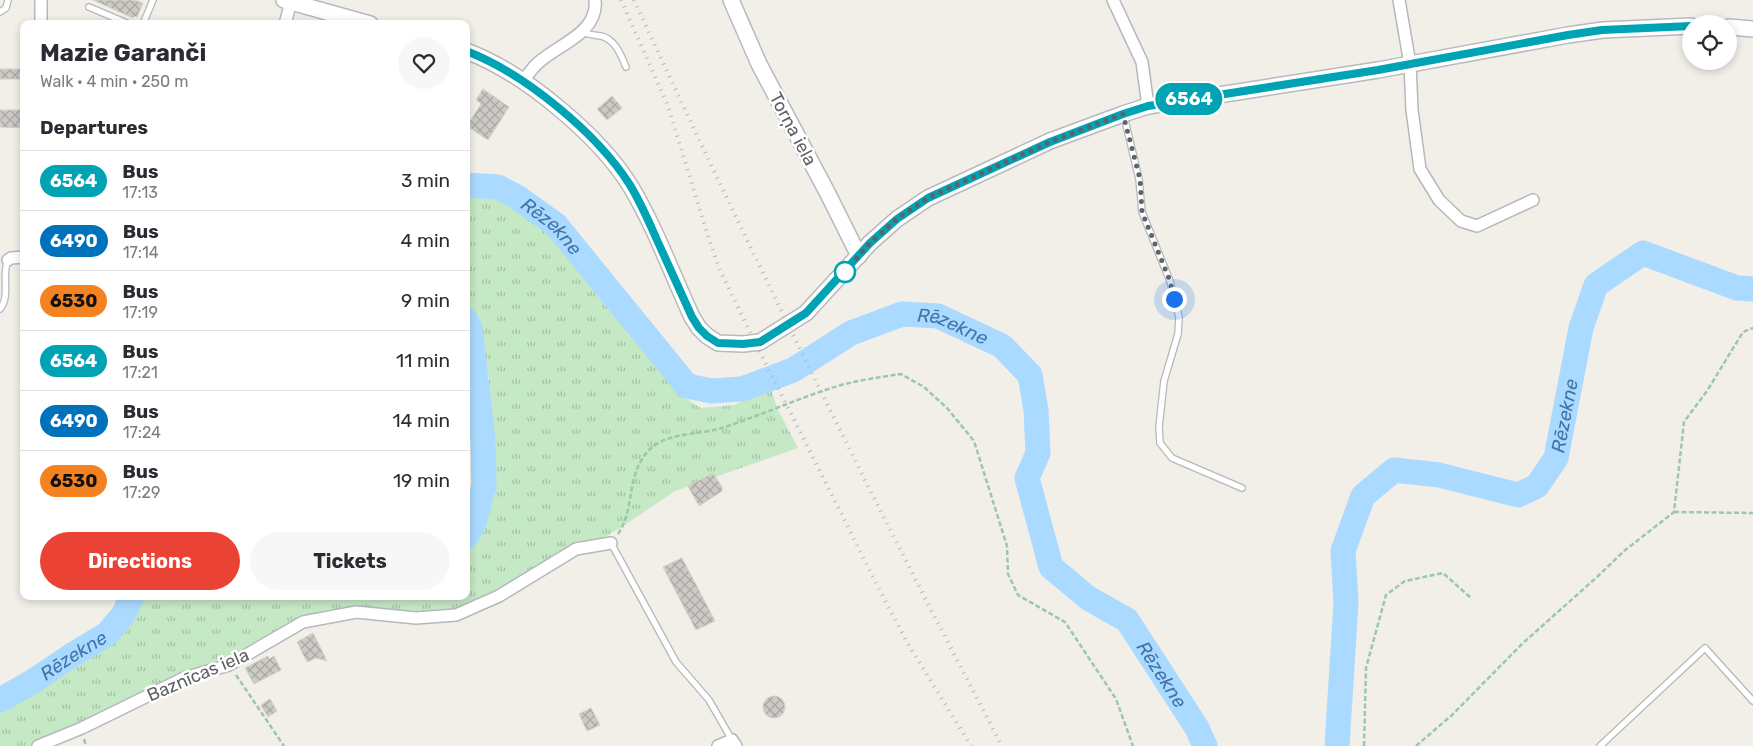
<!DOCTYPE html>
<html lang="en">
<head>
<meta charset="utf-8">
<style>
	:root { --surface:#fff; --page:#f7f7f7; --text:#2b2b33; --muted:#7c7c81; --line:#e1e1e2; --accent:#ea4335 }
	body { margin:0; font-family:Rubik,sans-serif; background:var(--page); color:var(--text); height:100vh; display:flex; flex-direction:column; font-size:19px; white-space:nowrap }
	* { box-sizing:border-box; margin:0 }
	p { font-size:16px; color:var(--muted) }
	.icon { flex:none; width:28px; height:28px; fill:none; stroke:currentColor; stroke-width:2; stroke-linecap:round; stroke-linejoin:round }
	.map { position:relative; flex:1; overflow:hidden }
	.panel { position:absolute; left:20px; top:20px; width:450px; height:580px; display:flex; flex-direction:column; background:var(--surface); border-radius:10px; box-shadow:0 2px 8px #0003 }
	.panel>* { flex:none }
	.badge { padding:0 10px; border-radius:16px; font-size:18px; line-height:32px }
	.buttons { position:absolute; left:1682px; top:15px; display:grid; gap:10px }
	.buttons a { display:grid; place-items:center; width:55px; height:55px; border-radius:50%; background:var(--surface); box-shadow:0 2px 8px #0003; font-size:25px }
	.you { position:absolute; width:25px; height:25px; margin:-12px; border:4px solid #fff; border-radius:50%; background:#1a73e8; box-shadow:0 0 0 8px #1a73e833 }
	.map>.badge { position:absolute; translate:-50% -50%; box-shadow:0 0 0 2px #fff }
	h2 { padding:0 20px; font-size:19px; line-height:45px }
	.round { display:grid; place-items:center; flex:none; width:52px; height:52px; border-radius:26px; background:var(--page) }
	.headline { display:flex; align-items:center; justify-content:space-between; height:85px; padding:0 20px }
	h1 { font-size:24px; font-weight:700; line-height:38px }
	.button { display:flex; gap:10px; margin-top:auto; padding:10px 20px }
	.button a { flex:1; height:58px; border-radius:30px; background:var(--accent); color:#fff; font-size:20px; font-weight:700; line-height:58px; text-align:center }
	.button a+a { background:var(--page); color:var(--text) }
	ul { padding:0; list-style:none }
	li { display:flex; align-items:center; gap:15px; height:60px; padding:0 20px; border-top:1px solid var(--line) }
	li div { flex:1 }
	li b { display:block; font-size:19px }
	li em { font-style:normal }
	li .badge { min-width:55px; font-weight:700; text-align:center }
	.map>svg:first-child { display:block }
</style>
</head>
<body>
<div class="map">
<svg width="1753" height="746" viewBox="0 0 1753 746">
	<defs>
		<pattern id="grass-tufts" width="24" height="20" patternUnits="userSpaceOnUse" patternTransform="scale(1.25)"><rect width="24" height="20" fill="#c5e8c5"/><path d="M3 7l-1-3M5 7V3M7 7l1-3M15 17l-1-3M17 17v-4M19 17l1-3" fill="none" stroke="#a3c0a4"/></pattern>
		<pattern id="building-cross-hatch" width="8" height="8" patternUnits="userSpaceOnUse" patternTransform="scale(1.25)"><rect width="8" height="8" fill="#cccac5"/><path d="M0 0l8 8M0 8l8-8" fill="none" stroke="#a9a8a4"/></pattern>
	</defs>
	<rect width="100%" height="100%" fill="#f1efe8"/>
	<path fill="url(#grass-tufts)" d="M466,190L517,197L556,225L680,395L701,408L735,405L770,386L777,408L798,448L675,491L623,526L587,548L456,615L356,612L303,622L229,665L34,746H0V700L5,699L107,635L123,615L132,596H404L407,599L415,596H466V547L492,505L489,381L479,317L466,303Z"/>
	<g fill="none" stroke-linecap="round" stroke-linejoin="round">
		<g stroke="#aadaff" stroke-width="25">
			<path id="s1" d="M466,185L498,187L517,197L556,225L687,386L712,391L742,389L793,370L851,333L902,314L938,316L1002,346L1030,375L1036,410L1038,453L1027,478L1051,567L1088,598L1127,620L1197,728L1205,746"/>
			<path d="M466,320L470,328L483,440L484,486L474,523L466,537"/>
			<path id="s2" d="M0,700L32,682L69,657L107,634L123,615L132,596"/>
			<path id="s3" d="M1337,746L1346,602L1343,551L1363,496L1394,470L1439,475L1518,495L1537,486L1556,458L1581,328L1596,285L1643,253L1737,288L1753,289"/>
		</g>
	</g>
	<g fill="url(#building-cross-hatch)" stroke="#d6d1c6">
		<path d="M93,0H135L143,3L137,17L134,16L133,18Z"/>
		<rect x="0" y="69" width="24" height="10"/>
		<path d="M483,89L509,107L488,140L467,126L481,104L476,100Z"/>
		<path d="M612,96L622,108L607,120L597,109Z"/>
		<path d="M0,110H24V128L0,127Z"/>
		<path d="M713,473L722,487V491L699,506L688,486Z"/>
		<path d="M682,558L715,621L696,630L663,567Z"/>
		<path d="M313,633L327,661L316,658L307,662L297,642Z"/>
		<path d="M268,656L269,659L274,656L281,670L254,684L245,668Z"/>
		<circle cx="774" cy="707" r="11"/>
		<path d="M270,699L277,711L268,717L261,705Z"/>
		<path d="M591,708L600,725L587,731L579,714Z"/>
	</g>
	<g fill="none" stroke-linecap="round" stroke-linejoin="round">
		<g stroke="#b5b8bc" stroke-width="8">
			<g id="lane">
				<path d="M89,7L129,24"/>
				<path d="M0,12L6,8L8,0"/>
				<path d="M143,24L153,0"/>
				<path d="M581,31C587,35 594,35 601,36C615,39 621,55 626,67"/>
				<path d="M1124,116L1139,179L1142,212L1170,281L1179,317L1178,334L1164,381L1159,427L1160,443L1172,458L1242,488"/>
				<path d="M0,309C11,296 1,275 8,260"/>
				<path d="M611,543L676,662L709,700L732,740"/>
				<path d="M1600,746L1705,648L1753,701"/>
			</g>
		</g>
		<g stroke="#b5b8bc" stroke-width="14">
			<g id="street">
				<path d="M41,0V24"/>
				<path d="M1113,0L1142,62L1148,106"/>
				<path d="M1399,0L1410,64L1412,110L1420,169L1439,200L1461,221L1477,226L1533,200"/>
				<path d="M285,24L291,2"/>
				<path d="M523,81C528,75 532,68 538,63C557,45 599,33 595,0"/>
				<path d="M8,260L11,258L24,257"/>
				<path d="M38,746L82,728L184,678L229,665L303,622L356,612L416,618L456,615L499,596L576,549L611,543"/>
				<path d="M718,746L732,740L736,746"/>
			</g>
		</g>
		<g stroke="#b6babf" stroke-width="18">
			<g id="secondary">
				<path d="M284,0L370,24"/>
				<path d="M731,0L759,64L827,192L859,256"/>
				<path d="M1729,27L1753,29"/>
				<path d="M466,51C523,72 599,135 631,187C655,227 672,274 692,317L699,328L707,336L718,343L743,344L760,342L806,313L870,243L897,219L928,198L1050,141L1123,114L1148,106L1378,70L1568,35L1603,30L1691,26"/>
			</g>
		</g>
		<g stroke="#9cc7a9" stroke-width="2.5" stroke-dasharray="5 2.5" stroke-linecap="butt">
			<path d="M1674,512L1753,513"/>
			<path d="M618,534C636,508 625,474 650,449C668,432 699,435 722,428C762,415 801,397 841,385C860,380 881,377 901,374L924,387L947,408L974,441L1007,546L1008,574L1018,595L1065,622L1116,699L1133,746"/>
			<path d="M236,675L284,746"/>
			<path d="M84,739L86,746"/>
			<path d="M1364,746L1366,668L1386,595L1405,581L1443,573L1472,599"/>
			<path d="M1416,746L1452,715L1523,643L1597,577L1624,551L1674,512L1684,422L1707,391L1743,332L1753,328"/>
		</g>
		<use href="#lane" stroke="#fff" stroke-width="5.5"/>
		<use href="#street" stroke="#fff" stroke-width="11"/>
		<use href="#secondary" stroke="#fff" stroke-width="15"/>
		<g stroke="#b6b7b8" stroke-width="4" stroke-dasharray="1 6" stroke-linecap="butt">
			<path d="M621,0L668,106L707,233L719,268L749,330L880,591L908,644L971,746"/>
			<path d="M634,0C750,252 873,501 1002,746"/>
		</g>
	</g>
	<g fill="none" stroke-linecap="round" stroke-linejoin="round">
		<g stroke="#fff" stroke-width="11">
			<path id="line" d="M466,51C524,73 597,133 630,185C641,203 649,222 657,240C669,266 680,291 692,317L699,328L707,336L718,343L743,344L760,342L806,313L870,243L897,219L928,198L1050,142L1123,114L1148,106L1378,70L1568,35L1602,30L1691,26"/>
		</g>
		<use href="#line" stroke="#00a3b4" stroke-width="8"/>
		<path stroke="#5f6368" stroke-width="5" stroke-dasharray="0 9" d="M845,272L870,243L897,219L928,198L1050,142L1123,114L1140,179L1142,212L1170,281L1174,299"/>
	</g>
	<circle fill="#fff" stroke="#00a3b4" stroke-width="2.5" cx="845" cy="272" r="10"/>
	<g text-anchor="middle" stroke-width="5" stroke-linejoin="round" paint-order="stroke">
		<g font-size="18" fill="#5f6368" stroke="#fff">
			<text transform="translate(793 129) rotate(62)" y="6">Torņa iela</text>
			<text transform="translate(198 675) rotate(-23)" y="6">Baznīcas iela</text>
		</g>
		<g font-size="19" font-style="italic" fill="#4174aa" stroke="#fff">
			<text dy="7" stroke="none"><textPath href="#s1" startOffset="99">Rēzekne</textPath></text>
			<text dy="7" stroke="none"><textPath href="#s1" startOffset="595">Rēzekne</textPath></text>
			<text dy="7" stroke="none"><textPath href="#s3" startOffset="519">Rēzekne</textPath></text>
			<text dy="7" stroke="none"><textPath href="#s2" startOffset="86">Rēzekne</textPath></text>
			<text dy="7" stroke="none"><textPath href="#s1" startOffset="1045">Rēzekne</textPath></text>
		</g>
	</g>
</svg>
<div class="buttons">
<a><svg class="icon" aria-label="locate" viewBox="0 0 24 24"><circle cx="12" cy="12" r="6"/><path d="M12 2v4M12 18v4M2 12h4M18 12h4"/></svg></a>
</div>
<div class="you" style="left:1174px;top:299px"></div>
<b class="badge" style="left:1189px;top:99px;background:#00a3b4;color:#fff">6564</b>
<section class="panel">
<div class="headline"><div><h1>Mazie Garanči</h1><p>Walk · 4 min · 250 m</p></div><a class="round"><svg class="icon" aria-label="heart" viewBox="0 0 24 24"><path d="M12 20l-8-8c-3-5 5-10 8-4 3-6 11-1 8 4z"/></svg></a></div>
<h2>Departures</h2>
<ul>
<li><span class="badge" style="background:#00a3b4;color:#fff">6564</span><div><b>Bus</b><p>17:13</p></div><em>3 min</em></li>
<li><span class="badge" style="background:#0072bc;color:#fff">6490</span><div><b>Bus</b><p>17:14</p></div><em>4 min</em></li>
<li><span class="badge" style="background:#f58220;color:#111">6530</span><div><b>Bus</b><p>17:19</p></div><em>9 min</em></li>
<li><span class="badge" style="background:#00a3b4;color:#fff">6564</span><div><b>Bus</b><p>17:21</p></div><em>11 min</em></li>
<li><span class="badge" style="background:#0072bc;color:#fff">6490</span><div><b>Bus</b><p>17:24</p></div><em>14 min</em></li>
<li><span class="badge" style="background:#f58220;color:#111">6530</span><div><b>Bus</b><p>17:29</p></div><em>19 min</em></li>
</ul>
<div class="button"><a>Directions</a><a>Tickets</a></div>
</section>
</div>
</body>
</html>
